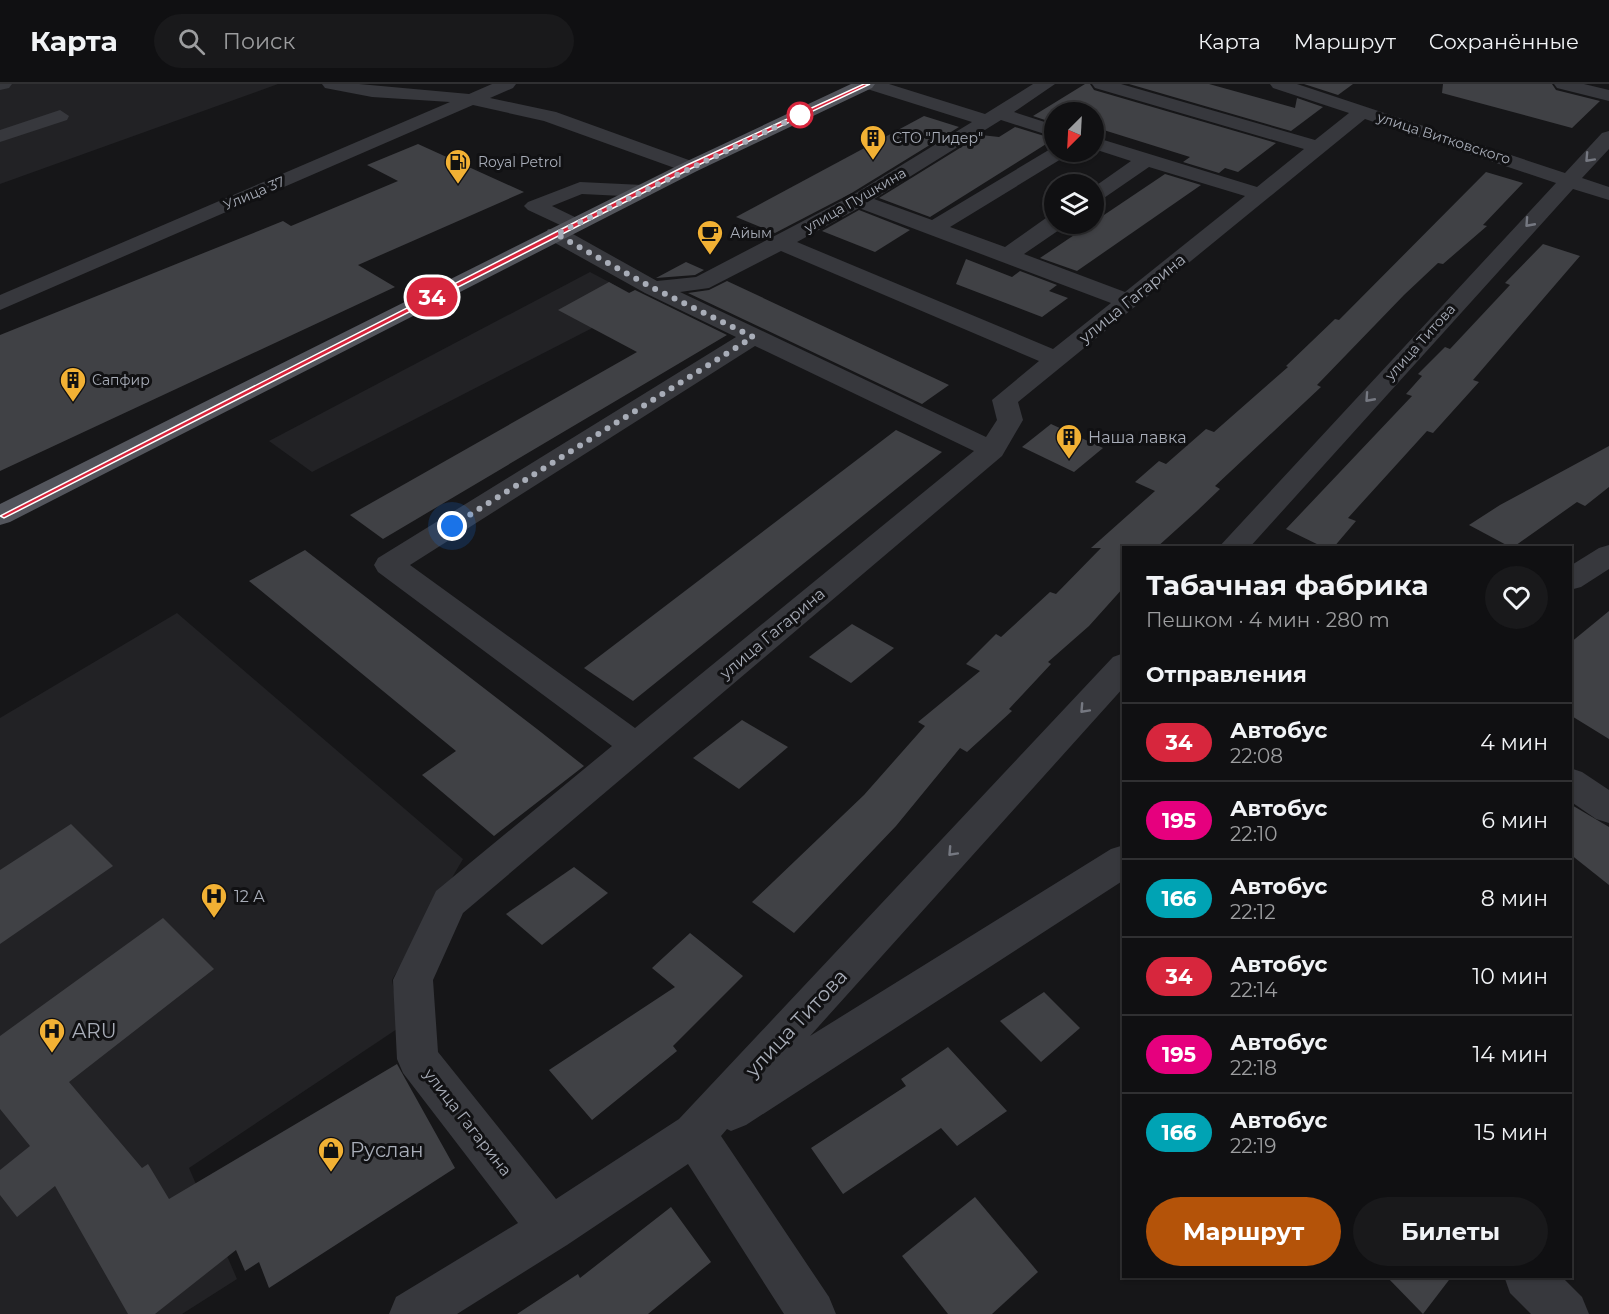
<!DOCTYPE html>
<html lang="ru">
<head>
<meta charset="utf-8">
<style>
	:root { --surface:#101012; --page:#19191b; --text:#f1f3f6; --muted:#9c9d9f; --line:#303032; --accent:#b45309 }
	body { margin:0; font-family:Montserrat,sans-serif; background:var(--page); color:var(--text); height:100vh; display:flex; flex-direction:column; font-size:22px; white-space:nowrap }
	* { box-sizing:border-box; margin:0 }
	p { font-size:20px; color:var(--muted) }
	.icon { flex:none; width:33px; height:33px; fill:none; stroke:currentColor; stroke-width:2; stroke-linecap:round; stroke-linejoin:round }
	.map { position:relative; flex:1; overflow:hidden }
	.panel { position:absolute; left:1122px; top:462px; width:450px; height:732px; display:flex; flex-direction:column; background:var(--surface); border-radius:0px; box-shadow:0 2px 4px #0004,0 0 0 2px var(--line) }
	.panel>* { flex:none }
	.badge { padding:0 12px; border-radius:20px; font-size:21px; line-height:39px }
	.needle { width:39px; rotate:204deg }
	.fabs { position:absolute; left:1044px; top:18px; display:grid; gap:12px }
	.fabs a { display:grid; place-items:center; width:60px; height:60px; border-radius:50%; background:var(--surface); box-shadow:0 2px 4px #0004,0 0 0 2px var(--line); font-size:30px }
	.you { position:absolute; width:30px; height:30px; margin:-15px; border:4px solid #fff; border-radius:50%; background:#1a73e8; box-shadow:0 0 0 9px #1a73e833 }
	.map>.badge { position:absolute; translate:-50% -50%; box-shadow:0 0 0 3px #fff }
	h2 { padding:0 24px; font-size:22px; line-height:54px }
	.round { display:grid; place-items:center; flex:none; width:63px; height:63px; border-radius:32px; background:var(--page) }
	.overview { display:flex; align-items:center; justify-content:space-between; height:102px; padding:0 24px }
	h1 { font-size:28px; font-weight:700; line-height:45px }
	.cta { display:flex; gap:12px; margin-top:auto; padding:12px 24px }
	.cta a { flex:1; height:69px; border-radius:36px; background:var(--accent); color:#fff; font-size:24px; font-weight:700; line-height:69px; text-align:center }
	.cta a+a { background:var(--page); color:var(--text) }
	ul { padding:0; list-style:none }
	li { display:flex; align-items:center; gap:18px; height:78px; padding:0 24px; border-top:2px solid var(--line) }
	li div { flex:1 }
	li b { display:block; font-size:22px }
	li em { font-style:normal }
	li .badge { min-width:66px; font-weight:700; text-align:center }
	header { display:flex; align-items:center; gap:36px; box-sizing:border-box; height:84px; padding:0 30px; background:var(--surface); border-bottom:2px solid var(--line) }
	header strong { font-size:28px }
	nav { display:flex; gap:33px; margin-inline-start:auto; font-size:21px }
	.search { width:420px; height:54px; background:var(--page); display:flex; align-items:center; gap:15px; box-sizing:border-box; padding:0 21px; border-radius:33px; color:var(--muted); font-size:22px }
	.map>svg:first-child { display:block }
</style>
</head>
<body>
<header>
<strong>Карта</strong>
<div class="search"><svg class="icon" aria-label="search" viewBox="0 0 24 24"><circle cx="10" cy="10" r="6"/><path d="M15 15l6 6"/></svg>Поиск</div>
<nav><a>Карта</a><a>Маршрут</a><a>Сохранённые</a></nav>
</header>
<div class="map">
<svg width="1609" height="1230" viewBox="0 0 1609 1230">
	<rect width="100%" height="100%" fill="#161618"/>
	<g fill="#222225">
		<path d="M0,0H278L0,100Z"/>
		<path d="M590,188L645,217L312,388L269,357Z"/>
		<path d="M177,529L463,775L392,896L400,943L189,1084L237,1195L182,1230H0V634Z"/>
	</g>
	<g fill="#404145">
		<path d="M1085,0H1090L1094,6L1276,59L1238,88L1225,84L1219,89L1183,78L1190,73L1094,43V28H1054V39L1033,32Z"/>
		<path d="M1129,0H1209L1295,24L1297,14L1323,23L1291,47Z"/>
		<path d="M1304,0H1353L1338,11Z"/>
		<path d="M1443,0H1552L1556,6L1600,17L1572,44L1442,9Z"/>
		<path d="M924,32L959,43L850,110L775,149L736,133Z"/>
		<path d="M1015,43L1054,55L930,133L879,114L981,51L999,53Z"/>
		<path d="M418,60L524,108L358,181L395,203L0,387V251L283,137L291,142L398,97L367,81Z"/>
		<path d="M1486,88L1523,99L1483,141L1487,142L1443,180L1438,179L1404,211L1317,301L1321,303L1215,402L1220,405L1197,427L1156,464H1124V503L1089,542L1048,578L1051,580L1009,625L1012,627L967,668L960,664L896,742L794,849L752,818L864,711L925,642L918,638L980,587L966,580L996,550L1001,553L1050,508L1056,510L1101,464H1091L1155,407L1135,398L1159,377L1166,380L1206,345L1214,348L1288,283L1286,282L1335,235L1339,236Z"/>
		<path d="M1165,90L1201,101L1077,187L1040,174Z"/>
		<path d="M859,126L910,146L875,168L822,147Z"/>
		<path d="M1543,160L1580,172L1473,296L1479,298L1433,349L1427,347L1348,434L1356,437L1333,464H1325L1286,445L1412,312L1406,310L1422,292L1418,290L1445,263L1450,265L1510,201L1505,199Z"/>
		<path d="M966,175L1012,193L1020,187L1057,201L1049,207L1068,214L1042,233L956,200Z"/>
		<path d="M686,178L704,186L695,191L656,194Z"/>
		<path d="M727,197L949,301L922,320L688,209L709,206Z"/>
		<path d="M609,198L629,209L635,206L727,251L383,455L350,431L637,268L558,226Z"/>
		<path d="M1051,340L1103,364L1074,388L1022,363Z"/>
		<path d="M896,346L942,368L633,617L584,584Z"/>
		<path d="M1609,362V403L1585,422L1577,418L1512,464L1469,441L1500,421Z"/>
		<path d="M305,466L537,645L584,682L494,752L422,691L456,667L249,497Z"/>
		<path d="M1609,527V655L1570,631V559Z"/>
		<path d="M852,540L894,564L851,599L809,573Z"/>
		<path d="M742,636L788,663L739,705L693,674Z"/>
		<path d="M1570,720L1609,743V801L1570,770Z"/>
		<path d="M71,740L113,782L0,860V786Z"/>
		<path d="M574,783L608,809L542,861L506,830Z"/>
		<path d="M163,834L214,885L69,998L142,1084L148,1080L169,1115L397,980L455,1084L269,1204L259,1178L245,1187L236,1166L155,1230H128L55,1102L17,1133L0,1111V1086L30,1062L0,1025V952Z"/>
		<path d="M690,849L743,892L673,962L677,967L592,1036L549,986L675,903L652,884Z"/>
		<path d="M1044,908L1080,944L1041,978L1000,937Z"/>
		<path d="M948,963L1007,1027L957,1062L941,1044L843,1110L811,1064L906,1002L901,995Z"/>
		<path d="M975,1113L1038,1188L992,1230H948L902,1172Z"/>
		<path d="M671,1123L711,1178L648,1230H517L578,1190L580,1194Z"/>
		<path d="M1386,1192H1452L1423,1230Z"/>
	</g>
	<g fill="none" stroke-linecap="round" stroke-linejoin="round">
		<g fill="#37383d" fill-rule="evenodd">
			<path d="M0,0H12L9,4L0,6Z"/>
			<path d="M322,0H359L469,10L492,0H516L513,4L490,14L556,28L697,79L700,83L697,87H683L544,37L473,21L0,226V211L450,18L372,13L325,4Z"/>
			<path d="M861,0H889L985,30L1033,0H1055L1014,28L1054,41V53L1001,36L874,115L932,136L1052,64L1054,63V68H1069L1066,72L950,143L1005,163L1046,134L1054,133V140H1064L1062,144L1024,170L1125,208L1245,112L1149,83L1101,116L1094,118V103L1131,77L1094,65V53L1257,103L1304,65L1095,4L1092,0H1121L1315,56L1349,29L1273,4L1270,0H1297L1565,89L1602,49L1609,47V65L1582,94L1609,103V116L1573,105L1249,464H1218L1556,99L1365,35L1018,318L1023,336L1002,372L463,829L433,896L438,968L556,1115L679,1035L1113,573L1124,569V603L810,952L1111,765L1124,761V796L746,1041L731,1047L727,1045L721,1052L829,1213L836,1230H784L688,1080L567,1161L457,1230H389L396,1213L518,1139L403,989L397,975L393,896L436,807L612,662L378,488L374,481L378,474L736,253L645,209L548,155L545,150L548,145H564L657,197L696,193L851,112L972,38L864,4ZM859,124L1111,219L1053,265L797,158ZM781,167L1039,277L992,316L997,336L986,353L680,208L709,204ZM755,262L974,367L635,644L410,481Z"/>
			<path d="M1554,0H1584L1609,6V17L1557,4Z"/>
			<path d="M60,26L69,32L67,36L0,58V46Z"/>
			<path d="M580,98L643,101L650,103L653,107L650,111L643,113L582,110L552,122L581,136L584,141L581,146L573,147L528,126L524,122L528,118Z"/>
			<path d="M1609,461V485L1581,503L1570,506V482L1599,464Z"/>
			<path d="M1570,684L1582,688L1609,706V739L1596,735L1570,717Z"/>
			<path d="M1504,1192H1561L1582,1213L1589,1230H1531L1510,1209Z"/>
		</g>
		<path fill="#53555c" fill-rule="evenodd" d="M851,0H875L872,4L697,87L10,438L0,441V420L683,79Z"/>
	</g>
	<defs><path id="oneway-chevron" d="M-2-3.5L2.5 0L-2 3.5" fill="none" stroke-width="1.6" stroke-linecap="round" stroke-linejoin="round" transform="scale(1.5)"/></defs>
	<g stroke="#757881">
		<use href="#oneway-chevron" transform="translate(1589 74) rotate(133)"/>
		<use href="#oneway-chevron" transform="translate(1529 139) rotate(132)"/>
		<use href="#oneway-chevron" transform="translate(1369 314) rotate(132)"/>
		<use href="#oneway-chevron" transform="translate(1084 625) rotate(133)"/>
		<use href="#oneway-chevron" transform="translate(952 768) rotate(133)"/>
	</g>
	<path fill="#d7263d" stroke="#fff" stroke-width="1.5" d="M864,0H870L692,84L4,434L0,432L687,81Z"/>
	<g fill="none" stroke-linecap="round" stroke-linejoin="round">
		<path stroke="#a8adb8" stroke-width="6" stroke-dasharray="0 10.8" d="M452,442L753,253L653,204L556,150L800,31"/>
	</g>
	<defs>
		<g id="building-pin" transform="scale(1.35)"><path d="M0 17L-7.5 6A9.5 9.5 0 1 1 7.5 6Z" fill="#f2b134" stroke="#111113"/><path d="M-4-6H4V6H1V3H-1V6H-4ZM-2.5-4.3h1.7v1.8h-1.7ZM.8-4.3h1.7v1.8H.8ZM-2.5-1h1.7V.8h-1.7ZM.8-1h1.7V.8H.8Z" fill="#111"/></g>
		<g id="fuel-pin" transform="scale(1.35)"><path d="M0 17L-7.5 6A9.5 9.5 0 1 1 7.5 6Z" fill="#f2b134" stroke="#111113"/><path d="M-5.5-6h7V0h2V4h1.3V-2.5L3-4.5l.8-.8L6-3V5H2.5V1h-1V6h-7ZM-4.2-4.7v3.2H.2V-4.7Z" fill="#111"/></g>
		<g id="cafe-pin" transform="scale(1.35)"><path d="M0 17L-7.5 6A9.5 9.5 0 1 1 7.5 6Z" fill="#f2b134" stroke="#111113"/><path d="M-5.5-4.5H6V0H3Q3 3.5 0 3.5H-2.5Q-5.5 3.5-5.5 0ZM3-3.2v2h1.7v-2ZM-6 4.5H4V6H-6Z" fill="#111"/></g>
		<g id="hospital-pin" transform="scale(1.35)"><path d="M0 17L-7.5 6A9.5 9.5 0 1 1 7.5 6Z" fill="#f2b134" stroke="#111113"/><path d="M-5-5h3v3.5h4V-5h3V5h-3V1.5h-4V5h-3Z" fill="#111"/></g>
		<g id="shop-pin" transform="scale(1.35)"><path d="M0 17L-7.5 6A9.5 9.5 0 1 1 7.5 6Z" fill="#f2b134" stroke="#111113"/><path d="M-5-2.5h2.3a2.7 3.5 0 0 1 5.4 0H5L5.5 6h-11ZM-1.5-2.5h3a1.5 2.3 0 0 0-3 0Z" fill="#111"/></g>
	</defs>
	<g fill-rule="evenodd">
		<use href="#building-pin" x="873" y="54"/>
		<use href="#fuel-pin" x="458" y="78"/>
		<use href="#cafe-pin" x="710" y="149"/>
		<use href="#building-pin" x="73" y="296"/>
		<use href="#building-pin" x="1069" y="353"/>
		<use href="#hospital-pin" x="214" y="812"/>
		<use href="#hospital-pin" x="52" y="947"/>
		<use href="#shop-pin" x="331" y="1066"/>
	</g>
	<circle fill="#fff" stroke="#d7263d" stroke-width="3" cx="800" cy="31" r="12"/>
	<g text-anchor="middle" stroke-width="6" stroke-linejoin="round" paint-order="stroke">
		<g font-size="14" fill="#a8adb8" stroke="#111113" text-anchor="start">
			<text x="892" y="59">СТО "Лидер"</text>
			<text x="478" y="83">Royal Petrol</text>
			<text x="730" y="154">Айым</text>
			<text x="92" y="301">Сапфир</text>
		</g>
		<g font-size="14" fill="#a8adb8" stroke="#111113">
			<text transform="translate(1444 54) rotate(18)" y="5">улица Витковского</text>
			<text transform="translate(254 109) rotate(-23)" y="5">Улица 37</text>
			<text transform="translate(855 116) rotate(-30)" y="5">улица Пушкина</text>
			<text transform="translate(1420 258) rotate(-48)" y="5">улица Титова</text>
		</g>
		<g font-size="16" fill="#a8adb8" stroke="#111113">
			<text transform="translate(1132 214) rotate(-39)" y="6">улица Гагарина</text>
			<text transform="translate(772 549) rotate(-40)" y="6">улица Гагарина</text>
			<text transform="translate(468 1038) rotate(52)" y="6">улица Гагарина</text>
		</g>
		<g font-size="16" fill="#a8adb8" stroke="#111113" text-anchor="start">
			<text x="1088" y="359">Наша лавка</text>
			<text x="234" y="818">12 А</text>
		</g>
		<g font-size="20" fill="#a8adb8" stroke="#111113">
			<text transform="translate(796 939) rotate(-47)" y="7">улица Титова</text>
		</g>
		<g font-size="20" fill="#a8adb8" stroke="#111113" text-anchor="start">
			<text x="72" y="954">ARU</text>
			<text x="350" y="1073">Руслан</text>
		</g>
	</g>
</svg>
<div class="fabs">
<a><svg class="needle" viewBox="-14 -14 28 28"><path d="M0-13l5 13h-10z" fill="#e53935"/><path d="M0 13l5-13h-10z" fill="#9c9d9f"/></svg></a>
<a><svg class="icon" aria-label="layers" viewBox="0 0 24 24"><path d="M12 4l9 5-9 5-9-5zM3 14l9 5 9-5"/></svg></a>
</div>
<div class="you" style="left:452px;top:442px"></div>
<b class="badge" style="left:432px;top:213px;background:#d7263d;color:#fff">34</b>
<section class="panel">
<div class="overview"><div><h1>Табачная фабрика</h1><p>Пешком · 4 мин · 280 m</p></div><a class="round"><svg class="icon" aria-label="heart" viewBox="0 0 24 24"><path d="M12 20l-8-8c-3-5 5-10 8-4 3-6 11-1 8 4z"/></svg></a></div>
<h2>Отправления</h2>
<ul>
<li><span class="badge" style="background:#d7263d;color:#fff">34</span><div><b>Автобус</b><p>22:08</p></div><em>4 мин</em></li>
<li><span class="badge" style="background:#e6007e;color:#fff">195</span><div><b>Автобус</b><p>22:10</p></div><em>6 мин</em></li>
<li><span class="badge" style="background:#00a3b4;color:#fff">166</span><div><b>Автобус</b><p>22:12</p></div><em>8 мин</em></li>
<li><span class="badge" style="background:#d7263d;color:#fff">34</span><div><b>Автобус</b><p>22:14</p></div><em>10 мин</em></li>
<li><span class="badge" style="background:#e6007e;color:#fff">195</span><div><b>Автобус</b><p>22:18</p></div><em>14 мин</em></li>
<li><span class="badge" style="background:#00a3b4;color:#fff">166</span><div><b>Автобус</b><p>22:19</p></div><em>15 мин</em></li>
</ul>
<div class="cta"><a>Маршрут</a><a>Билеты</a></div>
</section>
</div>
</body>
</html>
